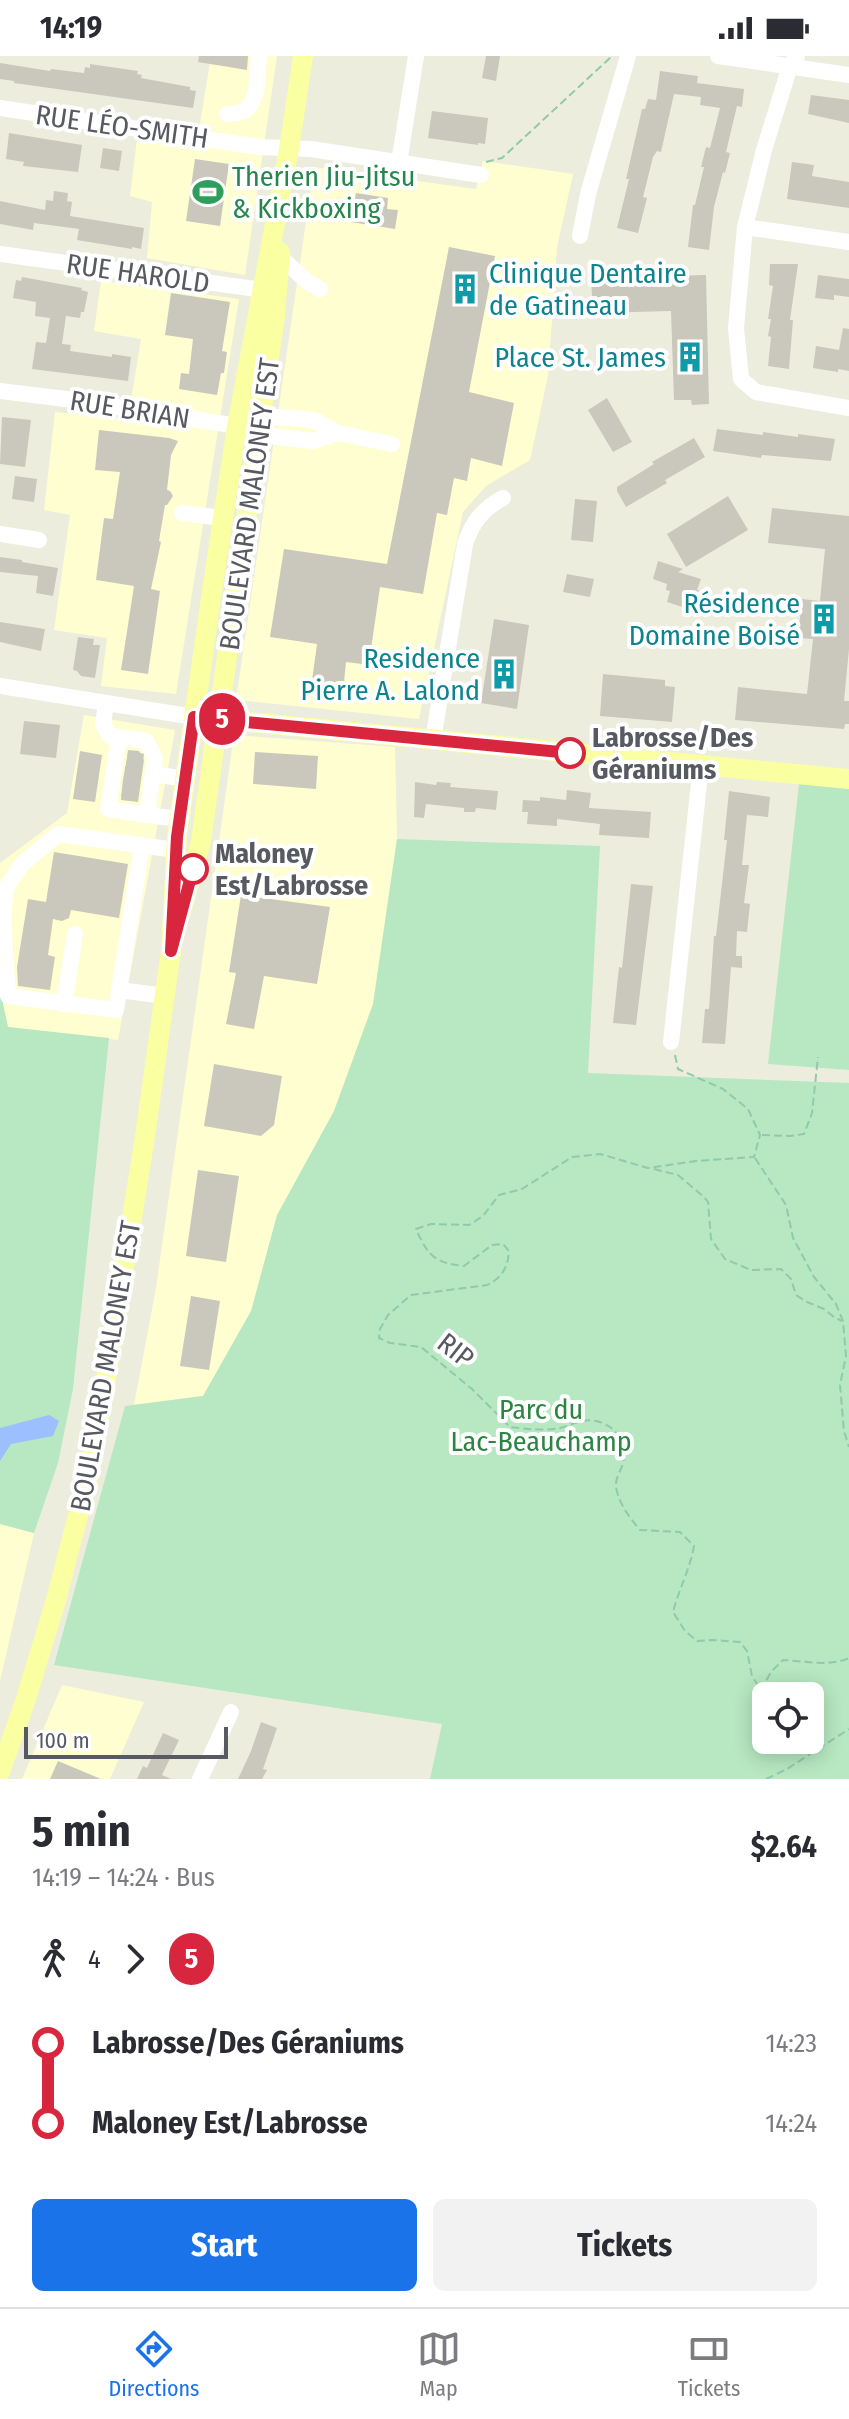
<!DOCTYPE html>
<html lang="en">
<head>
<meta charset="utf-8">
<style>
	:root { --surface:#fff; --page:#f2f2f3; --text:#2b2b33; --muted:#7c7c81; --line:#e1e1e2; --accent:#1a73e8 }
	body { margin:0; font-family:"Fira Sans Condensed",sans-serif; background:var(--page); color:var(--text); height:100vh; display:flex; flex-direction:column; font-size:30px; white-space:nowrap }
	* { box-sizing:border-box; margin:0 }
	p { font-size:26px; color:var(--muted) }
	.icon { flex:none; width:44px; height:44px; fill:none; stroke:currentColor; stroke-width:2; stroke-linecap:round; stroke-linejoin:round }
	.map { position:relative; height:1723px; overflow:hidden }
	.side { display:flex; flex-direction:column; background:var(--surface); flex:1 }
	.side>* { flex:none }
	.badge { padding:0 16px; border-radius:26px; font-size:28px; line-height:52px }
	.tools { position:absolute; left:752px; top:1626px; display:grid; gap:16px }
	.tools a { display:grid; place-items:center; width:72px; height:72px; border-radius:12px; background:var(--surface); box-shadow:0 4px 20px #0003; font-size:40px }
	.scale { position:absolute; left:24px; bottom:20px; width:204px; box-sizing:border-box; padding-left:8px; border:4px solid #585a61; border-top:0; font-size:22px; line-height:28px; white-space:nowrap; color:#585a61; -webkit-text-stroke:6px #fff; paint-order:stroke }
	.map>.badge { position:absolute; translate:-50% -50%; box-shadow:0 0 0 4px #fff }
	.legs { display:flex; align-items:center; gap:12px; height:88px; padding:0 32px; font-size:26px }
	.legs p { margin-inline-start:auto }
	.overview { display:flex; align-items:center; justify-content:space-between; height:136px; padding:0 32px }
	h1 { font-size:44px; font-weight:700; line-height:60px }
	.cta { display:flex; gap:16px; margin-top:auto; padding:16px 32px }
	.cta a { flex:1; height:92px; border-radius:12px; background:var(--accent); color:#fff; font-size:32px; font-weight:700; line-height:92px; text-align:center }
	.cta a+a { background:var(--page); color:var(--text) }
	ul { padding:0 32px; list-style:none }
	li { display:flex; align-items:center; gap:28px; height:80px; font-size:30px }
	li i { display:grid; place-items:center; width:12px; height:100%; margin:0 10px; background:currentColor }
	li i::after { content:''; width:20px; height:20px; margin:-10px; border:6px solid; border-radius:50%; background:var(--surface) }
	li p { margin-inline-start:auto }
	li:first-child i { background:linear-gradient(#0000 50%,currentColor 0) }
	li:last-child i { background:linear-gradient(currentColor 50%,#0000 0) }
	.status { display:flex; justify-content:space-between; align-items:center; height:56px; padding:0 40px; background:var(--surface); direction:ltr }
	.status svg { height:22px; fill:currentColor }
	.tab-bar { display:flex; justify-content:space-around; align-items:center; height:112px; border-top:2px solid var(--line); background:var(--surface); font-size:22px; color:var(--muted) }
	.tab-bar a { display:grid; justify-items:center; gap:4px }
	.tab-bar .on { color:var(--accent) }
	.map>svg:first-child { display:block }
</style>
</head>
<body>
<div class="status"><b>14:19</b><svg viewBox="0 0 49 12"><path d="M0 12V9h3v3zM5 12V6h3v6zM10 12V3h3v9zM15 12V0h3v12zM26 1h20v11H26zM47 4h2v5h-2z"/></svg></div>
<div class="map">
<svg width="849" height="1723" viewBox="0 0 849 1723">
	<rect width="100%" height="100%" fill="#ededde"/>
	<g fill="#fffed1">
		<path d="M211,0H277L245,219L147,202L152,146L130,140L137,83L196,92Z"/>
		<path d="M483,105L573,118L557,191L548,320L530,404L486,430L463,456L419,663L236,644L314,111L476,133Z"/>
		<path d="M101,225L239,243L176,638L101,630L107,582L54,574L70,459L44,454L55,356L128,363L141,283L94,275Z"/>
		<path d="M84,659L175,674L118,984L8,971L0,934V807L67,757Z"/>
		<path d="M234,679L395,691L397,783L355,1074L203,1340L134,1349L156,1232Z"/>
		<path d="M0,1468L34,1477L0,1625Z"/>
		<path d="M62,1629L144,1646L110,1723H22Z"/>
	</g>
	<g fill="#b7e8c1" fill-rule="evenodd">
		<path d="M800,719L849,723V1014L768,1008Z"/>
		<path d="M397,783L600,790L588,1017L849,1027V1723H430L442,1668L54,1609L125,1350L203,1340L251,1255L277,1159L334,1055L373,948ZM766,1640H810V1684H766Z"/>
		<path d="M0,934L8,971L109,982L73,1333L58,1407L34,1477L0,1468Z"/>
	</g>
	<path fill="#9cbfff" d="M49,1359L59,1365L53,1380L11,1388L0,1405V1372Z"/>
	<g fill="#cac8bd">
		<path d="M199,0H248L247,14L198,6Z"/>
		<path d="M486,0H500L496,25L482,22Z"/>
		<path d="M0,7L50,15L51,13L84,17L85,11L90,12V8L138,15L137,18L142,19L141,22L190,31V34L196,35L193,52L14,27V25L0,23Z"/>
		<path d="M660,15L698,20L697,27L744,33L742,51L737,50L726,96L730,97L725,117L723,116L714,151L709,194L688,191L693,149H695L704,111H701L706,91L710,92L720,52L700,49L701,41L674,38L661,96L657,95L653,101L643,141L647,142L638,177L617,172L629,123H626L642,53H645L648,43L656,44Z"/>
		<path d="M811,39L849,44V67L808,58Z"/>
		<path d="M432,55L488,62L485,88L478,87V89L428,82Z"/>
		<path d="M9,77L82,89L78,116L23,110L24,106L6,103Z"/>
		<path d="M103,92L122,95L119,115L100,112Z"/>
		<path d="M195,103L229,108L220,170L186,165Z"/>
		<path d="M792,106L814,109L812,120L849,126V152L787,143Z"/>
		<path d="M54,135L68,137L67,145L72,146L70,160L144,172L141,193L132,191V193L77,184L79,173L34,167L33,174L0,168V145L45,154L46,144L53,145Z"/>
		<path d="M356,137L388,142L387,153L398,154L395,173L351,166Z"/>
		<path d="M449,191L495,200L469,336L514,347L502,410L471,402L467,425L454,422L447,459L437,457L423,538L380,531L371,593L364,592L362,608L346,606L343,636L311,632L317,588L270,581L284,493L387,508Z"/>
		<path d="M770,208H798L790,264H793L789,313L768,310L771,281L768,280L771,263H768L773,230L769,229Z"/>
		<path d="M706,219L709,348L692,349L691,344H674L671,255L597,257V240H592L591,222Z"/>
		<path d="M818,219L849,223V241L834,239V244L815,242Z"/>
		<path d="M22,221L82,232L81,234L88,236L84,256H81L80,262L66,260L62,288L71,289L70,295L112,301V298L131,301L128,325L32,313L36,286L46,287L50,262L35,260L36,246L13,242L16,224L21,225Z"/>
		<path d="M171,237L230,246L222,295L227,296L224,317H221L217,339L179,333L181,317L189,318L193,283L165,279Z"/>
		<path d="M843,272L849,273V315L838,313V316L813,312L816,290L839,294Z"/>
		<path d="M607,342L632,386L613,396L588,354Z"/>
		<path d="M2,361L31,364L25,411L0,408Z"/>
		<path d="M717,373L763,379V376L798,381V378L835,383L831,405L762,399L761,402L713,395Z"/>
		<path d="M99,374L169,382L178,385L171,399L167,434L170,435L173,440L167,449H165L159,485L161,486L151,533L160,535L148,618L121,614L134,530L96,524L104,462L113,463L120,416L95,414Z"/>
		<path d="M694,382L705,401L665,424L667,427L626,451L617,435V431L654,408L652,406Z"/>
		<path d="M15,420L37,423L34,446L12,443Z"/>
		<path d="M728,440L748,474L686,511L667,478Z"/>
		<path d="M575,443L597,445L593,486L571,484Z"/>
		<path d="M772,452L849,460V593L844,645H849V668H845L844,673L735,664L738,631L807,638L813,583L798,582L802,543L820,545L825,493L768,487Z"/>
		<path d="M0,501L22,504V506L58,512L53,540L36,537L38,520L0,516Z"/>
		<path d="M658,505L683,513L678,516L701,523L697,534L701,535L695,555L667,546L670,535L666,534L667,528L653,523Z"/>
		<path d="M567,518L594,523L590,541L563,536Z"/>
		<path d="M494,563L529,569L517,653L481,647Z"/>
		<path d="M0,566L45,573L41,595L0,586Z"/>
		<path d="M78,581L94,583L93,589H100L95,622L81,620L77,615L73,614Z"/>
		<path d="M603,618L665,624V630L675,631L672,666L600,660Z"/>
		<path d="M24,665L60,669L56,702L20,698Z"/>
		<path d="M128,694L139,695L144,704L138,746L121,744Z"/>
		<path d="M80,695L102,699L95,746L73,743Z"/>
		<path d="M255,696L318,700L316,733L253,728Z"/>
		<path d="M415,726L436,729L437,726L451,727L450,731L498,735L496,754L476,752L475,756H464V752L426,748L424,762L414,761Z"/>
		<path d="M567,734L591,737L589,752L651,756L649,782L599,779L600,768L557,763V770L527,768L528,756H522L523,744L540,745V741L566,744Z"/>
		<path d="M729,735L770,741L768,761L747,759L742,809H749L744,847L750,848L747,876L737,875L736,900H742V912L731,911L725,988L702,987L705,953H709L714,880H716L727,784H724Z"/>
		<path d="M54,796L128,808L119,862L71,854L69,862L62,865L53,863L48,899L55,901L50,934L18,930L17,911L28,843L46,846Z"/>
		<path d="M631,828L653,830L636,969L613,967L619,911L622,912Z"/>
		<path d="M241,839L330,851L317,928L264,920L254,973L226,968L236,917L229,916Z"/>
		<path d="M214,1008L282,1020L274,1069L261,1080L204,1070Z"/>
		<path d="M198,1114L239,1120L226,1206L186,1200Z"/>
		<path d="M191,1240L220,1245L209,1314L180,1310Z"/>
		<path d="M261,1666L277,1672L263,1713L267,1714L262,1723H238L251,1695Z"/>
		<path d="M163,1677L179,1684L162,1719L171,1723H137L143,1710L147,1712Z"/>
		<path d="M58,1705L101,1723H50Z"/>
	</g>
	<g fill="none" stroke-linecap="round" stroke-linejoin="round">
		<g stroke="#c8c8bf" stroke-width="16" stroke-dasharray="16 8" stroke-linecap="butt">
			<path d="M127,703L145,706"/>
			<path d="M124,718L142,721"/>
			<path d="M122,733L140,735"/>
		</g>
		<g stroke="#90c9ac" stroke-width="2" stroke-dasharray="8 4" stroke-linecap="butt">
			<path d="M486,106L502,102L611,1"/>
			<path d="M675,999L678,1013L723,1033L748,1053L760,1079L754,1101L696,1105L648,1112L600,1098L572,1101L522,1133L499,1139L483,1160L469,1169L431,1168L416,1173C428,1200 435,1207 464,1210L492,1189L503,1188L509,1195C508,1211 502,1222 487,1229L411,1239L388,1259L380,1273L379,1282L390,1287L421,1291L472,1333L510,1371C526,1373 544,1375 560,1372C572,1369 583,1362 596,1365C616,1369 628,1388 623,1407C621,1415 615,1422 616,1431C619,1448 629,1461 640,1474L680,1476L694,1490C690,1513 679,1533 673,1556L685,1575L697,1585L713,1584L740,1586L747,1595L752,1620L761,1634L771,1616L783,1604C804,1605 830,1611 849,1602"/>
			<path d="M762,1079L790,1080L804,1078L812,1057L818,1001"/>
			<path d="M755,1102L786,1149L793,1182L814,1221L836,1248L843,1265L846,1300L840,1329L844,1375L849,1391"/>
			<path d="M654,1113L678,1119L704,1141L708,1146L711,1183L725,1203L751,1214L781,1213L791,1223L796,1239L807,1246L824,1253L834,1261L842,1265"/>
			<path d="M766,1723L787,1713L849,1673"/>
		</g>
		<g stroke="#fff" stroke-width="16">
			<path d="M718,0L849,19"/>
			<path d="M797,0L790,10L764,94L745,171L736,272L741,323L756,336L849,352"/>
			<path d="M0,52L258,91L311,93L481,119"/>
			<path d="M227,58C262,59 256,27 259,0"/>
			<path d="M399,107L416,0"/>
			<path d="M745,171L849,186"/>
			<path d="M580,180L588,138L628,0"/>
			<path d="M0,198L271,235"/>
			<path d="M280,201L308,226L320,233"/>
			<path d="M0,335L74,344L237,370L266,371L270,380L313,385L338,377"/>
			<path d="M266,371L269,364L274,361L296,362L316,365L338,377L392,388"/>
			<path d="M182,457L223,462"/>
			<path d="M0,478L39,484"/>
			<path d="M0,630L194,661"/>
			<path d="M106,647L103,668L110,680L146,685L155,702L147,759L108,753L119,682"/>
			<path d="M433,684L465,488C472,467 482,453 503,442"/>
			<path d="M153,718L186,723"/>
			<path d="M147,759L179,763"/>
			<path d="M119,934L142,789"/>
			<path d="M165,940L119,934L116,954L8,940L3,864L6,832L22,808L58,778L176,794"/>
			<path d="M64,948L75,878"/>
			<path d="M671,986L701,709"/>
			<path d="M200,1723L231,1656"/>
		</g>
		<g stroke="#faffa1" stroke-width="20">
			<path d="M206,662L849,723"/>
			<path d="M181,856L201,785L275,259L280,196"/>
			<path d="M0,1716L25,1646L56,1544L89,1417L101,1354L144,1087L171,895L177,781L211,542L237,370L289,93L303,0"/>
		</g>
	</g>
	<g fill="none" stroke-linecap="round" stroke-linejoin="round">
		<g stroke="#fff" stroke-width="18">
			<path id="line-1" d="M193,813L171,895L177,781L194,661L570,697"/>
		</g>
		<use href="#line-1" stroke="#d7263d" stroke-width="12"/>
	</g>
	<defs>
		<g id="stadium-bare" transform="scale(2.4)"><path d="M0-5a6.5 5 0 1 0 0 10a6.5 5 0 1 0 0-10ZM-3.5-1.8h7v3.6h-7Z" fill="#2e9e5b" stroke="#fff" stroke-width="2.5" paint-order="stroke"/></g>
		<g id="building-bare" transform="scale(2.4)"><path d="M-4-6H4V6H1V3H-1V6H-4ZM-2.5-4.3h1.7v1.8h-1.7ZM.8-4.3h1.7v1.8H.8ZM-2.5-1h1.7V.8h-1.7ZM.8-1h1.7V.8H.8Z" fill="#0f9aa8" stroke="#fff" stroke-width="2.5" paint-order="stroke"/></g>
	</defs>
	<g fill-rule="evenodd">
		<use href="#stadium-bare" x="208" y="136"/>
		<use href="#building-bare" x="465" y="233"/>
		<use href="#building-bare" x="690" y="301"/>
		<use href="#building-bare" x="824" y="563"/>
		<use href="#building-bare" x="504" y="618"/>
	</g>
	<g fill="#fff" stroke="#d7263d" stroke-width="4">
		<circle cx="570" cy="697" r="14"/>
		<circle cx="193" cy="813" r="14"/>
	</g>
	<g text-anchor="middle" stroke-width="8" stroke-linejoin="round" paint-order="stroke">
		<g font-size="28" fill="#585a61" stroke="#fff">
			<text transform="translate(122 70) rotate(8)" y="10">RUE LÉO-SMITH</text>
			<text transform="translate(138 217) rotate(8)" y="10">RUE HAROLD</text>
			<text transform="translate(130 353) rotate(9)" y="10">RUE BRIAN</text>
			<text transform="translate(249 448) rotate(-82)" y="10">BOULEVARD MALONEY EST</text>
			<text transform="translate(456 1294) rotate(38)" y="10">RIP</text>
			<text transform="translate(105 1310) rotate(-80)" y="10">BOULEVARD MALONEY EST</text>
		</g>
		<g font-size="28" fill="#27864d" stroke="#fff" text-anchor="start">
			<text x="232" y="130">Therien Jiu-Jitsu<tspan x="232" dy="32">&amp; Kickboxing</tspan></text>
		</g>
		<g font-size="28" fill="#0d838f" stroke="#fff" text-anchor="end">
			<text x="489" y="227" text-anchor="start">Clinique Dentaire<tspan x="489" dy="32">de Gatineau</tspan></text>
			<text x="666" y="311">Place St. James</text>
			<text x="800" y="557">Résidence<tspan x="800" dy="32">Domaine Boisé</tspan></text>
			<text x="480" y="612">Residence<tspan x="480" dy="32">Pierre A. Lalond</tspan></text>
		</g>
		<g font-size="28" font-weight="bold" fill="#585a61" stroke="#fff" text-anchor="start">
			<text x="592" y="691">Labrosse/Des<tspan x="592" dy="32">Géraniums</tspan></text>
			<text x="215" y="807">Maloney<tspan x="215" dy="32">Est/Labrosse</tspan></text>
		</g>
		<g font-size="28" fill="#2c8542" stroke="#fff">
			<text x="541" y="1363">Parc du<tspan x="541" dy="32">Lac-Beauchamp</tspan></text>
		</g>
	</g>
</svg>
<div class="tools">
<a><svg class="icon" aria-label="locate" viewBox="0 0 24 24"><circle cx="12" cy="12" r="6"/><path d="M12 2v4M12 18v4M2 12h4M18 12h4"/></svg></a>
</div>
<div class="scale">100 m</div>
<b class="badge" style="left:222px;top:663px;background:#d7263d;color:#fff">5</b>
</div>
<section class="side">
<div class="overview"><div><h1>5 min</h1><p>14:19 – 14:24 · Bus</p></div><b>$2.64</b></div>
<div class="legs"><svg class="icon" aria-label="walk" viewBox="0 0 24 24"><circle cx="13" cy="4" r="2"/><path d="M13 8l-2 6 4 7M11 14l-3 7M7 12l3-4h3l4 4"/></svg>4<svg class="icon" aria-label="forward" viewBox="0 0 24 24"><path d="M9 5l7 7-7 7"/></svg><b class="badge" style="background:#d7263d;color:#fff">5</b></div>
<ul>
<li><i style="color:#d7263d"></i><b>Labrosse/Des Géraniums</b><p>14:23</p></li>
<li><i style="color:#d7263d"></i><b>Maloney Est/Labrosse</b><p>14:24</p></li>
</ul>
<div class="cta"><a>Start</a><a>Tickets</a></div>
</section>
<nav class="tab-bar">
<a class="on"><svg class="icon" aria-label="directions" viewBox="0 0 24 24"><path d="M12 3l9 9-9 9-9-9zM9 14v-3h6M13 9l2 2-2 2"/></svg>Directions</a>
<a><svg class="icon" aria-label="map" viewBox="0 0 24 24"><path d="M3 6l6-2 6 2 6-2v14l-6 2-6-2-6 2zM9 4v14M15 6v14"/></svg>Map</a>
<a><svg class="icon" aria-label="tickets" viewBox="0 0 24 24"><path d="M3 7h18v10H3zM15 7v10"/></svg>Tickets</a>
</nav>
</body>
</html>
